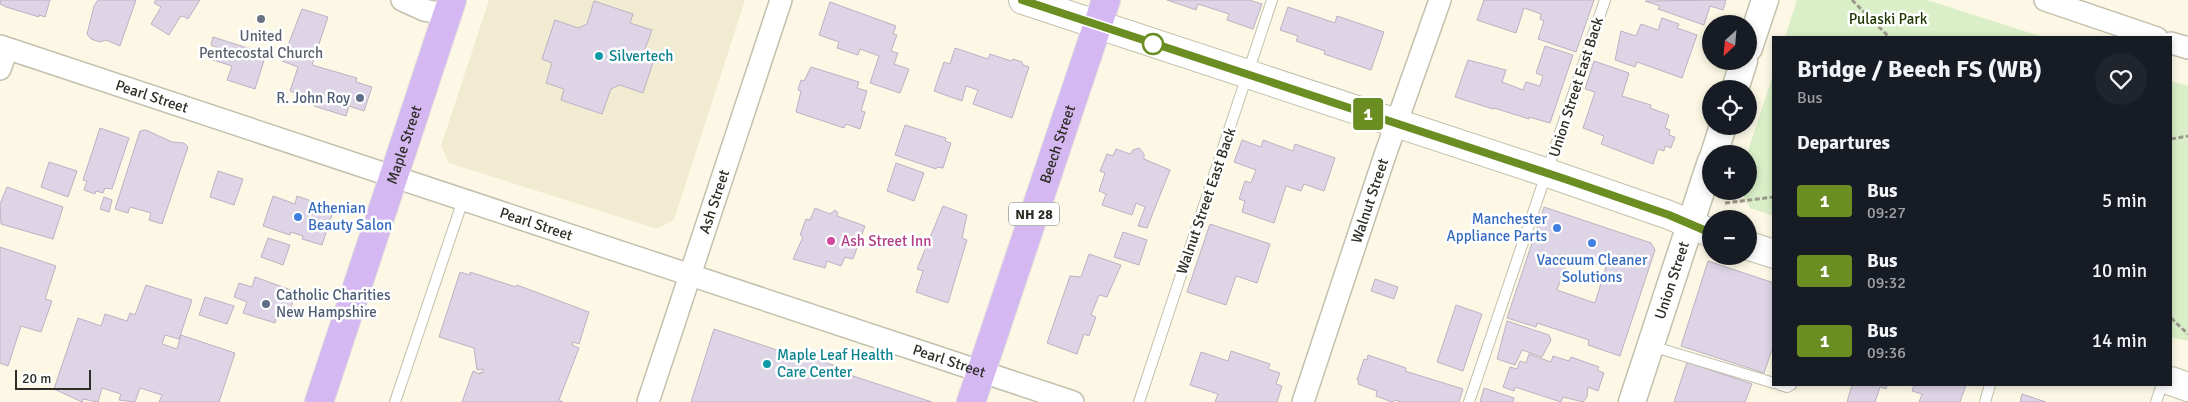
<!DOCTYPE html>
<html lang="en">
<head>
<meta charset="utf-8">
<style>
	:root { --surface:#171b24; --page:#20242c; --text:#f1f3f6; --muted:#9ea1a6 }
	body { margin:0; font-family:Signika,sans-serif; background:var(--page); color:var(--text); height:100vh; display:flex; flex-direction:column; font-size:19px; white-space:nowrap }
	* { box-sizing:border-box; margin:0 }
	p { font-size:16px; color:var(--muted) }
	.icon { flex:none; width:28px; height:28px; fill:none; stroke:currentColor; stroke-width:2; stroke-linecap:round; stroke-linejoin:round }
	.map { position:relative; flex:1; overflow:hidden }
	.sheet { position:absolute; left:1772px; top:36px; width:400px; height:350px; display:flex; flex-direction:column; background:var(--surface); border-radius:0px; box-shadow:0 2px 8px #0003 }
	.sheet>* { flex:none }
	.badge { padding:0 10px; border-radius:4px; font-size:18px; line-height:32px }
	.needle { width:32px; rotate:206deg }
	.buttons { position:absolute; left:1702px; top:15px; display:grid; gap:10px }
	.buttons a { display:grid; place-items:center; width:55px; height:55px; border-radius:50%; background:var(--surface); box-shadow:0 2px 8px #0003; font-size:25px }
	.scale { position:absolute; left:15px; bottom:12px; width:76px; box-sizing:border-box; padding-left:5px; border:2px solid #2e2d26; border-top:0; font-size:14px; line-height:18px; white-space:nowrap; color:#2e2d26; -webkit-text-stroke:4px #fff; paint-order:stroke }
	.map>.badge { position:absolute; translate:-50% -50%; box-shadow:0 0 0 2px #fff }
	h2 { padding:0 25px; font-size:19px; line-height:45px }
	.round { display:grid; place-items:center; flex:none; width:52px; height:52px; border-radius:26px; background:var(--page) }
	.headline { display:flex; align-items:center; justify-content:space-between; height:85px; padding:0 25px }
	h1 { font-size:24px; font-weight:700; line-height:38px }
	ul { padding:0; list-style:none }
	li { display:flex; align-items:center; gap:15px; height:70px; padding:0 25px }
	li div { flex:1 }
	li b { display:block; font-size:19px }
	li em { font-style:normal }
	li .badge { min-width:55px; font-weight:700; text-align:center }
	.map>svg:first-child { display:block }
</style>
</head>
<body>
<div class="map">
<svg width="2188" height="402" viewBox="0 0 2188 402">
	<rect width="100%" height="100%" fill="#fcf8e5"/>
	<path fill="#f1ecd1" d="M489,0H745L674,220L657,229L449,163L441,146Z"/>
	<g fill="#daefc8">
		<path d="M1797,0H1927L2043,37H1785Z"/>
		<path d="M1774,72V216L1750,208L1741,191H1749V154H1747Z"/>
		<path d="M2171,81L2188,86V341L2171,337Z"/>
	</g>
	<g fill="#ddd4e5" stroke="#bbb2c3" fill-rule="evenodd">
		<path d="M1,0H50L45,17L39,15V17L6,7L0,4Z"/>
		<path d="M136,0L120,46L106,40L100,42L91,39L87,34L94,6L98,0Z"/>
		<path d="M156,0H200L188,19L183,16L180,17L169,35L151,24L161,7L154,3Z"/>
		<path d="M1167,0H1249L1262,4L1253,29L1227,20L1229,14L1198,4L1196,10Z"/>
		<path d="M1484,0H1594L1576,52L1538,39L1544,21L1540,19L1541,14L1524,8L1516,33L1477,20Z"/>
		<path d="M1726,0L1723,10L1710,6L1704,25L1658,9L1660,6L1645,1Z"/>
		<path d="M594,1L633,14L630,23L652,30L645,49L656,53L643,93L620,85L611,89L602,114L561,100L564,89L546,83L552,63L542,59L555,20L578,28L587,24Z"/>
		<path d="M830,2L896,26L893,34L897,35L891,51L898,53L894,64L909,69L900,93L870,83L879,56L860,49L858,55L837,48L839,42L819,35Z"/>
		<path d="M1288,7L1335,23L1337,16L1384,32L1371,70L1324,54L1325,51L1296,41L1298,36L1280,30Z"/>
		<path d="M302,9L328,17L312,65L357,78L356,82L372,87L364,111L349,106L346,116L314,106L316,100L290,91L298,67L282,61Z"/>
		<path d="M1662,18L1679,24L1677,28L1697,35L1682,78L1637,62L1635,67L1615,60L1621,31L1636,36L1641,24L1658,30Z"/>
		<path d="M213,37L266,54L255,89L227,80L232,66L213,60L218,48L211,45Z"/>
		<path d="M1545,46L1573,55L1550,123L1529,117V119L1494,108L1493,109L1455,97L1468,60L1506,70L1502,82L1523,90L1526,82L1540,86L1543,76L1536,73Z"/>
		<path d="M955,48L988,59L990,54L1011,61L1013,59L1022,62L1023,65L1029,67L1012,118L973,104L978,90L966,86L962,101L934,91L944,62L950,64Z"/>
		<path d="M1594,61L1629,73L1622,96L1651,105L1650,108L1669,115L1665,128L1670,130L1669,135L1675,137L1671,148L1665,146L1664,151L1658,149L1653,164L1601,144L1604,136L1583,128L1595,92L1585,89Z"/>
		<path d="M811,67L859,82L857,88L867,91L861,111L865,112L860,129L846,124L844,128L796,112L801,91L798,90L801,80L804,81Z"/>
		<path d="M905,125L946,138L945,141L951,143L943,168L937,167L936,169L895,155Z"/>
		<path d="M100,128L129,138L112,189L105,188L103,193L96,191L95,194L84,190L87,181L83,180Z"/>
		<path d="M146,130L172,142L184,143L188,147L162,224L149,220L151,213L130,207L128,213L115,209L140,131Z"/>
		<path d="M1242,140L1261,147L1263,140L1293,151L1295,144L1335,158L1324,191L1304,184L1301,191L1286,186L1274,223L1242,212L1245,201L1239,199L1245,181L1251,183L1256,170L1234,162Z"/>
		<path d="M1139,148L1144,154V159L1170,170L1147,228L1138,226L1145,207L1136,203L1132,215L1102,205L1106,194L1099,191L1105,173L1100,171L1107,154L1113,156L1116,149L1130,154L1133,150Z"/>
		<path d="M49,162L77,171L68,197L41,187Z"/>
		<path d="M896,163L924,173L914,201L887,191Z"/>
		<path d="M218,171L243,179L234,205L210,197Z"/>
		<path d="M7,187L63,207L53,239L1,224L0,204Z"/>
		<path d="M273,196L295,204L297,196L334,209L322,245L302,239L303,236L291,232L290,235L263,226Z"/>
		<path d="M104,197L112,200L109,212L100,209Z"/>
		<path d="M943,206L967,215L962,238L967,240L948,303L916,292L923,271L917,269Z"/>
		<path d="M1544,207L1651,243L1655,250L1620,356L1588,345L1589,340L1537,323L1536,327L1507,318ZM1569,255L1606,267L1595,303L1557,290Z"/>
		<path d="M815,208L830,214L835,210L838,213L837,216L865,226L853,259L845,257L841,266L827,261L825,268L793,259L803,237L800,235L806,219L810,220Z"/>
		<path d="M1210,224L1270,244L1257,283L1236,276L1226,305L1187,292Z"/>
		<path d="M1123,232L1147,240L1139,265L1114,257Z"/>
		<path d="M268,238L290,245L283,265L261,257Z"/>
		<path d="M0,247L56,266L45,299L52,301L41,332L21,326L8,366L0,363Z"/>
		<path d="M1089,254L1121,265L1107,297L1099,295L1091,315L1096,317L1089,336L1084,334L1077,354L1047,343L1070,276L1081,277Z"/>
		<path d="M1708,261L1774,283V344L1764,373L1681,346Z"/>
		<path d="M460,272L470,275V272L516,287L517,285L589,312L579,344L573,342L572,345L579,348L559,400L563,402H462L473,371L480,374V372L483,373V369L477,370L474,348L439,337Z"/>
		<path d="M255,277L291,290L288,299L293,301L290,311H279L275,323L243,313L247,302L234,297L239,283L252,287Z"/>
		<path d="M1375,279L1398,287L1394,299L1371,291Z"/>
		<path d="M146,285L192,300L179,339L165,335L162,344L177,349L181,335L235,353L219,402H159L162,395L140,388L135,402L119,400L121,394L102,388L98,402L83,399L82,402L54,389L78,318L101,326L105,314L127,321L130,313L135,315Z"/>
		<path d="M205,297L234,306L227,324L199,315Z"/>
		<path d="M1456,305L1482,314L1463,371L1437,362Z"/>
		<path d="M1507,321L1549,335L1551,340L1542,357L1522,350L1515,365L1497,359Z"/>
		<path d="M714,329L810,361L811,358L840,367L838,371L932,402H691Z"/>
		<path d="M1231,351L1270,364L1268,369L1280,373L1276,384L1282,386L1277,402H1215L1218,394L1190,385L1201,352L1228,361Z"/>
		<path d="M1529,354L1551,362L1553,356L1569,361L1571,357L1599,367L1597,370L1604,373L1598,391L1588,387L1587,397L1583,402L1563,397L1561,402L1515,387L1514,391L1503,387L1510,367L1517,369L1520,361L1526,363Z"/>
		<path d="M1368,355L1406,368L1405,371L1463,389L1459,402H1401L1395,400L1392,402L1376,396L1377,391L1358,384L1359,381L1357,380L1364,359L1367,360Z"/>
		<path d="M1687,362L1752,384L1745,402H1674Z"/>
		<path d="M1852,385H1887L1886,389L1880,387L1875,402H1847Z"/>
		<path d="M1914,385H1966L1960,402H1919L1922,394L1912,391Z"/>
		<path d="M1484,388L1514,398L1513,402H1480Z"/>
		<path d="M2022,394L2046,402H2020Z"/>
	</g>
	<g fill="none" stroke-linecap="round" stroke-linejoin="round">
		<g stroke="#c3c0ad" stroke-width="12">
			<g id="service">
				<path d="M1651,346L1774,383"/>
				<path d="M1780,385L1787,387L1791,385"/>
				<path d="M395,402L463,200"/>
				<path d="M1139,402L1272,0"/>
				<path d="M1469,402L1605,0"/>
				<path d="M1985,402L1990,385"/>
				<path d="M2156,402L2162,385"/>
			</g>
		</g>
		<g stroke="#c3c0ad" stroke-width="24">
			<g id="minor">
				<path d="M402,0L424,10L447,15"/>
				<path d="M2045,0L2157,38"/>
				<path d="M2171,43L2188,48"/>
				<path id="s1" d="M0,46L1073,402"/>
				<path d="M0,69L7,49"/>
				<path id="s2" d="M648,402L781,0"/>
				<path id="s3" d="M1303,402L1384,158L1440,0"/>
			</g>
		</g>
		<g stroke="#c3c0ad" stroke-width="29">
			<g id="tertiary">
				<path d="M1749,48L1765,0"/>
				<path d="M1735,89L1744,61"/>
				<path d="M1714,154L1723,126"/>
				<path id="s4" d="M1632,402L1711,161"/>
			</g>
		</g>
		<g stroke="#c3c0ad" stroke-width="30">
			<g id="secondary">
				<path d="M1023,0L1548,173L1669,215L1711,233"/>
				<path d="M1749,246L1774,254"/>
				<path d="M2171,381L2188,387"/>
			</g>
		</g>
		<g stroke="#dedddc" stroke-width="30">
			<g id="primary">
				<path id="s5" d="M319,402L452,0"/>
				<path id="s6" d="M971,402L1106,0"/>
			</g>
		</g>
		<g stroke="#9b988b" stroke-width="3" stroke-dasharray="5 2.5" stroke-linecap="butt">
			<path d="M1852,0L1890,38"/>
			<path d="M2057,38V37"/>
			<path d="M2171,139L2188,136"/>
			<path d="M1725,203L1774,197"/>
			<path d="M2171,318L2188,334"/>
		</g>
		<use href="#service" stroke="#fff" stroke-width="10"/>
		<use href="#minor" stroke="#fff" stroke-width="21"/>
		<use href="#tertiary" stroke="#fff" stroke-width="26"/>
		<use href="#secondary" stroke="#fff" stroke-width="28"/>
		<use href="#primary" stroke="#d5b8f2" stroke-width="28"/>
	</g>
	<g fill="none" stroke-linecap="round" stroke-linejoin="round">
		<g stroke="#fff" stroke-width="11">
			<path id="line" d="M1022,0L1565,179L1669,215L1711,233"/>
		</g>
		<use href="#line" stroke="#6b8e23" stroke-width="8"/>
	</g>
	<circle fill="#6b7280" stroke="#fff" stroke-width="2" cx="261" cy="19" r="5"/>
	<circle fill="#fff" stroke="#6b8e23" stroke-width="2.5" cx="1153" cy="44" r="10"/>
	<g fill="#0f9aa8" stroke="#fff" stroke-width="2">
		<circle cx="599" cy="56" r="5"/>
		<circle cx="767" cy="364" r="5"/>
	</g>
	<g fill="#5c6f8a" stroke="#fff" stroke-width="2">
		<circle cx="360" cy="98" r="5"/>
		<circle cx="266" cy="304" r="5"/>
	</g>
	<g fill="#3f7fe0" stroke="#fff" stroke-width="2">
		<circle cx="298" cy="217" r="5"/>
		<circle cx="1557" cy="228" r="5"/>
		<circle cx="1592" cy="243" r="5"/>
	</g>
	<circle fill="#d1479c" stroke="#fff" stroke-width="2" cx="831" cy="241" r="5"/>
	<g text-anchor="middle" stroke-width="5" stroke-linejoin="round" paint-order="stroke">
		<rect fill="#fff" stroke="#6d6c67" stroke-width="1" x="1009" y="202.5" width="50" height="23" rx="4"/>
		<g font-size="14" font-weight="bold" fill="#2e2d26">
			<text x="1034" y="219">NH 28</text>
		</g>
		<g font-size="15" fill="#203600" stroke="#fff">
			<text x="1888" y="24">Pulaski Park</text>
		</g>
		<g font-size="15" fill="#5b616d" stroke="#fff">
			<text x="261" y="41">United<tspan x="261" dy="17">Pentecostal Church</tspan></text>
		</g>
		<g font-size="15" fill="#0d838f" stroke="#fff" text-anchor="start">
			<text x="609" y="61">Silvertech</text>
			<text x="777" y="360">Maple Leaf Health<tspan x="777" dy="17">Care Center</tspan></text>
		</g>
		<g font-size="15" fill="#2e2d26" stroke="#fff">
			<text transform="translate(1576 87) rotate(-72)" y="5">Union Street East Back</text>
			<text dy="5" stroke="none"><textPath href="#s1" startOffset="160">Pearl Street</textPath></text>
			<text dy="5" stroke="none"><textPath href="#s5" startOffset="271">Maple Street</textPath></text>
			<text dy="5" stroke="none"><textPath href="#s6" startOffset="272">Beech Street</textPath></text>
			<text dy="5" stroke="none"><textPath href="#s3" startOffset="212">Walnut Street</textPath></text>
			<text dy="5" stroke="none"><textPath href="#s2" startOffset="211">Ash Street</textPath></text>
			<text transform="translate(1206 201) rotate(-71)" y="5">Walnut Street East Back</text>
			<text dy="5" stroke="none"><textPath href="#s1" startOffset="565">Pearl Street</textPath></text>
			<text dy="5" stroke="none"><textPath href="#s4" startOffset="128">Union Street</textPath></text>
			<text dy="5" stroke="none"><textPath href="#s1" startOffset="1000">Pearl Street</textPath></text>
		</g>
		<g font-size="15" fill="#4e5e75" stroke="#fff" text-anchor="end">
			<text x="350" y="103">R. John Roy</text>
			<text x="276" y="300" text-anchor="start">Catholic Charities<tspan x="276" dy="17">New Hampshire</tspan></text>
		</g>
		<g font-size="15" fill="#366cbe" stroke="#fff" text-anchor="start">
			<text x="308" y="213">Athenian<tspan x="308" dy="17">Beauty Salon</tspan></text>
			<text x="1547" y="224" text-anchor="end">Manchester<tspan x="1547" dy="17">Appliance Parts</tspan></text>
			<text x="1592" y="265" text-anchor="middle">Vaccuum Cleaner<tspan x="1592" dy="17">Solutions</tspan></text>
		</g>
		<g font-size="15" fill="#b23c85" stroke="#fff" text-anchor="start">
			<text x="841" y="246">Ash Street Inn</text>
		</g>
	</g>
</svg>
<div class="buttons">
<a><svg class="needle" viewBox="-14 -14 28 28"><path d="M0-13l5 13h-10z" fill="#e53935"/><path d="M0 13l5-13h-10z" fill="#9ea1a6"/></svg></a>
<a><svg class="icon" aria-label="locate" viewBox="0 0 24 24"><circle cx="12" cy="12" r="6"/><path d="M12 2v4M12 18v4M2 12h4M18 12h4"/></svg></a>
<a>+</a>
<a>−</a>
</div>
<div class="scale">20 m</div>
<b class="badge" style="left:1368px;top:114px;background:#6b8e23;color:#fff">1</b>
<section class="sheet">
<div class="headline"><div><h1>Bridge / Beech FS (WB)</h1><p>Bus</p></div><a class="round"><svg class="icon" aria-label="heart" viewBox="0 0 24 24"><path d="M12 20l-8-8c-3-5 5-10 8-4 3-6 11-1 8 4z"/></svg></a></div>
<h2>Departures</h2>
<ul>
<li><span class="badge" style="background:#6b8e23;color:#fff">1</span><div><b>Bus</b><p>09:27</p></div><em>5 min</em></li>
<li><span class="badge" style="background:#6b8e23;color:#fff">1</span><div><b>Bus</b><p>09:32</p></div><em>10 min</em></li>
<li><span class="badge" style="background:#6b8e23;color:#fff">1</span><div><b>Bus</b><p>09:36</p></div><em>14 min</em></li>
</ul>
</section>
</div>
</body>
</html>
